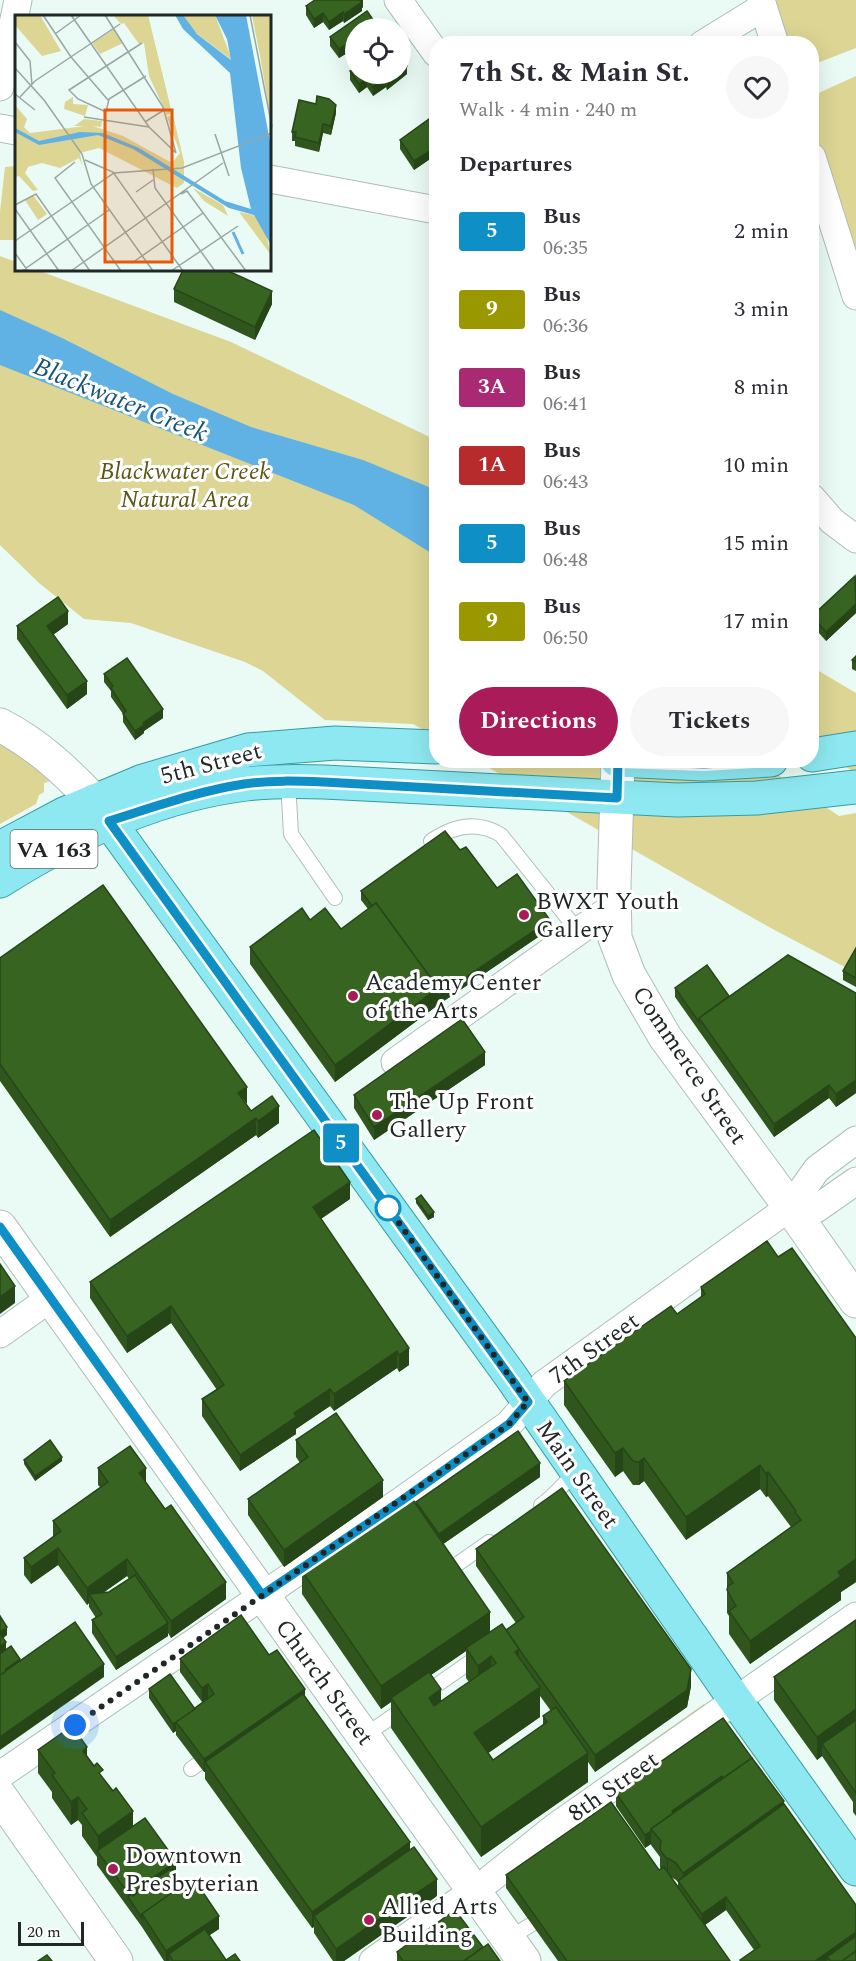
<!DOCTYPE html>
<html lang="en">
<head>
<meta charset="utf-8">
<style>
	:root { --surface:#fff; --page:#f7f7f7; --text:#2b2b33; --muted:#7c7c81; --accent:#a91b59 }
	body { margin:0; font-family:Spectral,serif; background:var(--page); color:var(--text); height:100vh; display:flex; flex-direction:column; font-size:22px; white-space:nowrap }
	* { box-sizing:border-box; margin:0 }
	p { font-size:20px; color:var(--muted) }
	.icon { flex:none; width:33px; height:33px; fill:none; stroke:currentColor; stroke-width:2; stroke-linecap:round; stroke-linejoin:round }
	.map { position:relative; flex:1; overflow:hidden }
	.drawer { position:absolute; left:429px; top:36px; width:390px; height:732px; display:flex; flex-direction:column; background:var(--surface); border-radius:24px; box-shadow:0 6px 24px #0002 }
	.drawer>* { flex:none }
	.badge { padding:0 12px; border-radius:4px; font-size:21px; line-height:39px }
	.controls { position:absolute; left:345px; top:18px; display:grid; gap:12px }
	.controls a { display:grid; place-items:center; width:66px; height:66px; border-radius:50%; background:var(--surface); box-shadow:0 6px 24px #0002; font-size:30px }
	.scale { position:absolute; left:18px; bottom:15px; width:66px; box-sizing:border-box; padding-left:6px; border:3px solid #202724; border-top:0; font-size:16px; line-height:21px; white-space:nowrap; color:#202724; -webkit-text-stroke:4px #fff; paint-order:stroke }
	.you { position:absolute; width:30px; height:30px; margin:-15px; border:4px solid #fff; border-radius:50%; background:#1a73e8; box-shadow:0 0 0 9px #1a73e833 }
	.map>.badge { position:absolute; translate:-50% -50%; box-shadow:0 0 0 3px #fff }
	h2 { padding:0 30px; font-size:22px; line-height:54px }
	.round { display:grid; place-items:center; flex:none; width:63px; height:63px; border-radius:32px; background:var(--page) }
	.headline { display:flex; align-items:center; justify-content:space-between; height:102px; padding:0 30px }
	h1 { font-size:28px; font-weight:700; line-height:45px }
	.action { display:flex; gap:12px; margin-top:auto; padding:12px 30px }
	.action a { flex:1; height:69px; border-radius:36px; background:var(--accent); color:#fff; font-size:24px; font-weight:700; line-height:69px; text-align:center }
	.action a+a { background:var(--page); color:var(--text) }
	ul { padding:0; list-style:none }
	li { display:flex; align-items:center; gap:18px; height:78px; padding:0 30px }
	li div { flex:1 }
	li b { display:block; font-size:22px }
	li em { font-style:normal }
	li .badge { min-width:66px; font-weight:700; text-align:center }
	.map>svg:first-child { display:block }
</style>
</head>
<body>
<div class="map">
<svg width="856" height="1961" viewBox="0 0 856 1961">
	<rect width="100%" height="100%" fill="#e9fbf4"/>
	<g fill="#dcd593">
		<path d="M765,0H856V48L812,65V44L782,43Z"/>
		<path d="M856,76V282L812,139V96Z"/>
		<path d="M16,166V240H0V212L5,167Z"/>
		<path d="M0,256L16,262V270H37L231,342L436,440V737L413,724L325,720L263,671L245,662L131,623L84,619L39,583L0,545Z"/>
		<path d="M812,667L856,693V973L769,927L477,761L812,760Z"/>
		<path d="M0,740L24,755L51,781L44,783V792L39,795L36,804L0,824Z"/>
		<path d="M704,1704L708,1709L620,1771L612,1769Z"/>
	</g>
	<path fill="#60b1e4" d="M0,310L62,338L173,394L251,427L363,460L436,490V556L354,505L0,365Z"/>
	<path fill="#e9fbf4" d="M813,747L856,773V813L839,816L756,760H812Z"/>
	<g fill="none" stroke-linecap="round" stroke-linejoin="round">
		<g stroke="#aebeb8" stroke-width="16">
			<g id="service">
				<path d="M288,781L291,834L335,898"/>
				<path d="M431,841C453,826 477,820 501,835L578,931"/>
				<path d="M541,1505C555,1496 564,1482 577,1472"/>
				<path d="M445,1564L449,1570L489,1542"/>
				<path d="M424,1694L480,1655"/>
				<path d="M364,1736L406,1707"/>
				<path d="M191,1769L198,1764"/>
				<path d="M508,1939L532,1924"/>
			</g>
		</g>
		<g stroke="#aebeb8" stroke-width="29">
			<g id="minor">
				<path d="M398,0L436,53"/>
				<path d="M761,0L775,44"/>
				<path d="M703,44L763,7"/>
				<path d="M0,87L18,0"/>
				<path d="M0,128L16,131"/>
				<path d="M812,157L856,296"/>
				<path d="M270,179L436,210"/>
				<path d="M812,498L832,521L856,539"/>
				<path d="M395,1062L614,906"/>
				<path d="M790,1207L816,1209L856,1181"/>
				<path d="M0,1334L52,1297"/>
				<path d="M0,1775L401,1501L509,1424L544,1384L790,1207L817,1169L856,1140"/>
				<path d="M373,1961L489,1880L555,1827L856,1616"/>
			</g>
		</g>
		<g stroke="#aebeb8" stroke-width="35">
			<g id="tertiary">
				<path d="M618,761L614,885L615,938L629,975L665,1037L790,1207L856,1301"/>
				<path d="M0,1796L116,1961"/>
			</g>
		</g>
		<g stroke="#aebeb8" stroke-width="35">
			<g id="secondary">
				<path d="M0,725C37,744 66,771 94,801"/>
				<path d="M0,1227L524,1961"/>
			</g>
		</g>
		<g stroke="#379ba3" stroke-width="35">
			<g id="primary">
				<path d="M812,755L856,748"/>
				<path d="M617,760L703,764L771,760"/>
				<path d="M94,801L510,1375L726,1687L856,1869"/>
				<path d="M0,848L64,814L143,781L248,750L335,743L436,747"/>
				<path d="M0,881C74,834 157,795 246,784C272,781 298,781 324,782L677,800L757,798L856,787"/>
			</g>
		</g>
		<use href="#service" stroke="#fff" stroke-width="14"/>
		<use href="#minor" stroke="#fff" stroke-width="27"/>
		<use href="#tertiary" stroke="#fff" stroke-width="33"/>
		<use href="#secondary" stroke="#fff" stroke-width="33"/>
		<use href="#primary" stroke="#8ee8f1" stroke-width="33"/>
	</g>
	<g fill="#30561d" fill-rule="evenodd">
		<path d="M363,0V7L362,8V11L344,23L343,21L329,30L323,22L314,28L306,15V6Z"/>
		<path d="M367,11L376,24L379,22L384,28H356V59L353,61L347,53L339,58L330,46V37Z"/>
		<path d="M350,71L407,74L387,90L386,87L373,96L367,87L359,93L350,80Z"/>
		<path d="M336,113L331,135L323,133L319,152L295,146V141H292V132Z"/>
		<path d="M436,114L434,159L433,157L414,170L400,149V140Z"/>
		<path d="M174,289L272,304L255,340L174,302Z"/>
		<path d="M856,576V613L826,641L812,625V616Z"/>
		<path d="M68,624L53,635L87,694L67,709L17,639V626Z"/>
		<path d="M856,656V671L852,669V660Z"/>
		<path d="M104,674L163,718L144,731V733L135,740L123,722V714L111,697V691L104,682Z"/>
		<path d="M460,850L497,888L550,929L438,1005L335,1082L250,964V947L310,920L341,929L368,909L361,900V891Z"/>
		<path d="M856,948V987L843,980V971Z"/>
		<path d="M0,958L246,1104L251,1111L279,1123L258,1138L256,1135L110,1237L0,1081Z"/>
		<path d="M675,988L729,996L856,993V1093L836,1107L829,1098L774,1137L675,997Z"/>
		<path d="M485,1065L374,1140L354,1108V1095Z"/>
		<path d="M350,1199L321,1219L409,1365L399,1372L397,1368L334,1411L330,1406L296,1429V1434L240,1471L202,1416V1399L217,1390L171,1323L127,1353L90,1298V1282Z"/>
		<path d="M416,1199L434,1217L428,1220L416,1203Z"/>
		<path d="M778,1257L856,1338V1582L841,1592V1600L750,1664L729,1634V1616L727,1613V1573L791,1527L768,1496L766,1497L760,1489L686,1540L644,1481L639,1485H633L623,1471L615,1477L564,1405V1381L677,1314L701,1297V1287Z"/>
		<path d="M296,1440L383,1497L284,1567L248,1515V1499L300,1463L296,1457Z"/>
		<path d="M24,1460L62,1461L35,1481L24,1464Z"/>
		<path d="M98,1468L146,1482L226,1599L171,1638L168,1633V1636L116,1670L92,1633V1620L96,1618L89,1607V1603L87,1605L58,1565L31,1584L24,1575V1558L53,1537V1521L100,1487L98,1485ZM127,1576L129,1579L109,1592H104Z"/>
		<path d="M540,1477L443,1544L490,1632L506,1630L516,1623L476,1566V1549L691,1686L687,1707L595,1772L588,1762V1782L481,1857L391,1728V1702L381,1709L302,1594V1571L416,1504V1502ZM466,1651V1678L469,1682L441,1701L431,1675ZM540,1696L551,1711L543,1716V1725L493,1760L488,1753L540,1717Z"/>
		<path d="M856,1620V1816L853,1812V1802L822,1756L817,1760L774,1700V1677Z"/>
		<path d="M269,1655L305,1696L410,1850L437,1896L344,1961H333L314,1933V1927L312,1928L205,1779V1772H204L176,1735V1731L173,1733L149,1698V1689L195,1709L208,1698L202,1702L180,1672V1659Z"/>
		<path d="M723,1718L784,1805L856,1961H740L754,1950L726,1910L705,1925L730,1961H558L506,1888V1875L659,1870L661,1869L660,1867V1857L651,1845V1844L645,1848L616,1806V1793ZM671,1877L676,1880L678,1882V1886Z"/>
		<path d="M38,1750L87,1757L103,1778L133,1827L176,1874L174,1875L182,1886L219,1929L209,1935L226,1960L240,1961H164L142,1927L97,1865V1857L82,1836V1825L78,1820L71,1825L52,1798V1792L38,1773Z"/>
		<path d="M483,1947L500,1961H397V1952Z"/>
	</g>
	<g fill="#274618">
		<path d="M360,0H363V7L362,8V11L344,23V14Z"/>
		<path d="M343,12V21L329,30V22Z"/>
		<path d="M323,13V22L314,28V19Z"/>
		<path d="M347,44V53L339,58V49Z"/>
		<path d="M356,50V59L353,61V52Z"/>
		<path d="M407,66V74L387,90V81L397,74H400V70Z"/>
		<path d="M367,78V87L359,93V84Z"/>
		<path d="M386,78V87L373,96V87Z"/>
		<path d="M336,105V113L331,135V126Z"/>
		<path d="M323,124V133L319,152V143Z"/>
		<path d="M436,148V157L434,159V150Z"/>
		<path d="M433,149V157L414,170V161Z"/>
		<path d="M272,291V304L255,340V327Z"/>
		<path d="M815,511V535L812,537V514Z"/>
		<path d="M856,604V613L826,641V632Z"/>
		<path d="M68,611V624L47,639V626Z"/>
		<path d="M87,681V694L67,709V695Z"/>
		<path d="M163,709V718L144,731V733L135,740V731L143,723Z"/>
		<path d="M550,920V929L438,1005L335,1082V1065L438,988Z"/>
		<path d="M485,1052V1065L374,1140V1127Z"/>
		<path d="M856,1080V1093L836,1107V1094Z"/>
		<path d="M829,1085V1098L774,1137V1124Z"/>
		<path d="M247,1087V1104L238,1093Z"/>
		<path d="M279,1106V1123L258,1138V1121Z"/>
		<path d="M256,1118V1135L110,1237V1220Z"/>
		<path d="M350,1182V1199L313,1224V1207Z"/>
		<path d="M434,1212V1217L428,1220V1216Z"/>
		<path d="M15,1286V1303L0,1314V1297Z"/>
		<path d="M171,1306V1323L127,1353V1336Z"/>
		<path d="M409,1348V1365L399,1372V1355Z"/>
		<path d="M397,1351V1368L334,1411V1394Z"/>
		<path d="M330,1389V1406L296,1429V1434L240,1471V1455L294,1413Z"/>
		<path d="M623,1448V1471L615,1477V1453Z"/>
		<path d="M62,1457V1461L35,1481V1476Z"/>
		<path d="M644,1458V1481L639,1485V1462Z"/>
		<path d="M540,1463V1477L439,1547V1534Z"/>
		<path d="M760,1465V1489L686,1540V1517Z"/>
		<path d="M146,1468V1485L139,1473Z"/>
		<path d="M768,1472V1496L766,1497V1474Z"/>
		<path d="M383,1480V1497L284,1567V1550Z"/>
		<path d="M58,1548V1565L31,1584V1567Z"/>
		<path d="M127,1559V1576L93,1600L89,1594V1603L87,1605V1588Z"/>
		<path d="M856,1559V1582L841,1592V1600L750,1664V1641L838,1572Z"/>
		<path d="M226,1582V1599L171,1638V1621Z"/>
		<path d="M490,1612V1635L466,1648V1651L393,1701L391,1698V1702L381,1709V1686Z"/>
		<path d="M168,1623V1636L116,1670V1657Z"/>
		<path d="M7,1627V1635L0,1641V1632Z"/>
		<path d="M6,1642V1651L0,1655V1646Z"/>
		<path d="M519,1649V1678L515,1652Z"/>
		<path d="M491,1656V1686L478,1695V1666Z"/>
		<path d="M20,1659V1668L0,1685L6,1669Z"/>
		<path d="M104,1664V1677L0,1750V1737Z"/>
		<path d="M691,1669V1686L687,1707L595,1772V1755Z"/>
		<path d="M208,1684V1698L202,1702V1688Z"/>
		<path d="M540,1687V1717L474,1763V1733Z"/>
		<path d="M305,1689V1702L205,1762V1772H204V1759Z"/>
		<path d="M441,1689V1719L429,1698Z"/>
		<path d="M856,1709V1732L822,1744V1756L817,1760V1737Z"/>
		<path d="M176,1722V1731L173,1733V1724Z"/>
		<path d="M87,1747V1771L83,1751Z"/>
		<path d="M588,1753V1782L481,1857V1827Z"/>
		<path d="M722,1776V1789L674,1823L672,1811Z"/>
		<path d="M78,1797V1820L71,1825V1802Z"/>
		<path d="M784,1801V1818L683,1888V1873Z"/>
		<path d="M133,1811V1834L98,1853V1836Z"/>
		<path d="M651,1831V1844L645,1848V1835Z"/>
		<path d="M410,1842V1859L314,1916V1927L312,1928V1912Z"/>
		<path d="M668,1858V1875L667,1876V1859Z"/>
		<path d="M176,1861V1874L133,1905V1892Z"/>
		<path d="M437,1879V1896L344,1961H336V1949Z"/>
		<path d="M132,1890V1903L128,1897V1893Z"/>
		<path d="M726,1897V1910L702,1927V1914Z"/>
		<path d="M219,1916V1929L173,1960L169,1954V1961H166V1951Z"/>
		<path d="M856,1932V1945L827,1957V1961H815Z"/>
	</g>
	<g fill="#386422" stroke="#274618" stroke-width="1.5">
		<path d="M315,0H360L362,2L344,14L343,12L329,22L323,13L314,19L306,6Z"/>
		<path d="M367,11L376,24L379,22L384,28H356V50L353,52L347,44L339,49L330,37Z"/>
		<path d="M400,56L407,66L400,70Z"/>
		<path d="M356,68V74H397L387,81L386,78L373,87L367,78L359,84L350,71Z"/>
		<path d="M317,96L329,99L336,105L331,126L323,124L319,143L295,137L296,132H292L299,100L316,104Z"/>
		<path d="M436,114V148L434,150L433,149L414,161L400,140Z"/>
		<path d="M183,270H226L272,291L255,327L174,289Z"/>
		<path d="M855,576L856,604L826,632L812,616Z"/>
		<path d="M58,597L68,611L47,626L87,681L67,695L17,626Z"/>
		<path d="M856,656V662L852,660Z"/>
		<path d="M127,658L163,709L143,723L144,725L135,731L123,714L126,711L111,688L113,686L104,674Z"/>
		<path d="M445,831L460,850L466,847L497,888L517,874L550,920L438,996V988L376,903L372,906L361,891Z"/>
		<path d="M103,885L247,1087L238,1093L251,1111L272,1096L279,1106L258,1121L256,1118L110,1220L0,1064V958Z"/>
		<path d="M376,903L438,988L335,1065L250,947L302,908L310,920L325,908L341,929Z"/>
		<path d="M856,948V978L843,971Z"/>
		<path d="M788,955L856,993V1080L836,1094L829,1085L774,1124L699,1018Z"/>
		<path d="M707,965L729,996L699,1018V1022L675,988Z"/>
		<path d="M462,1019L485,1052L374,1127L354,1095Z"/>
		<path d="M314,1130L350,1182L313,1207L409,1348L399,1355L397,1351L334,1394L330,1389L294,1413L296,1417L240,1455L202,1399L224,1385L171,1306L127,1336L90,1282Z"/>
		<path d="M421,1195L434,1212L428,1216L416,1199Z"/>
		<path d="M767,1241L778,1257L792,1248L856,1338V1559L838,1572L841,1576L750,1641L729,1611L736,1606L727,1590L728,1586L733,1583L727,1573L801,1520L795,1512L796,1511L768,1472L766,1474L760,1465L686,1517L644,1458L639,1462L633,1461L623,1448L615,1453L564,1381L671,1306L677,1314L705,1294L701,1287Z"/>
		<path d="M0,1264L15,1286L0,1297Z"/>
		<path d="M336,1413L383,1480L284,1550L248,1499L308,1457L296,1440Z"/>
		<path d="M518,1431L540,1463L439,1534L416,1502Z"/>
		<path d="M50,1440L62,1457L35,1476L24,1460Z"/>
		<path d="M130,1446L146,1468L139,1473L165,1509L171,1505L226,1582L171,1621L127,1559L87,1588L58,1548L31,1567L24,1558L61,1531L53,1521L108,1482L98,1468Z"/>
		<path d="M562,1488L691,1669L687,1690L595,1755L519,1649L506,1630L524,1617L476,1549Z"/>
		<path d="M411,1497L490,1612L381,1686L302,1571Z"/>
		<path d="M135,1575L168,1623L116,1657L92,1620L102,1614L89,1594L109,1592Z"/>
		<path d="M241,1615L269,1655L277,1650L305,1689L204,1759L176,1722L214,1694L208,1684L202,1688L180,1659Z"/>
		<path d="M0,1616L7,1627L0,1632Z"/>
		<path d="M856,1620V1709L817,1737L774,1677Z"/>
		<path d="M75,1622L104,1664L0,1737V1675Z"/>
		<path d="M502,1624L519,1649L515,1652L540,1687L474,1733L493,1760L547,1722L543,1716L556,1707L588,1753L481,1827L391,1698L429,1672L441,1689L429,1698L434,1706L496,1663L491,1656L478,1666L466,1648Z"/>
		<path d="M0,1634L6,1642L0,1646Z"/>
		<path d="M11,1646L20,1659L6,1669L5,1672L0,1675V1654Z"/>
		<path d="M170,1674L195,1709L173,1724L149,1689Z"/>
		<path d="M303,1694L410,1842L312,1912L205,1762Z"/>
		<path d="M723,1718L752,1758L723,1778L722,1776L672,1811L673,1813L651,1829V1831L645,1835L616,1793Z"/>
		<path d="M856,1720V1793L822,1744Z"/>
		<path d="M72,1726L87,1747L83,1751L94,1766L97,1763L103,1770L99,1773L113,1791L116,1788L133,1811L98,1836L82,1813L87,1809L78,1797L71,1802L52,1775L55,1773L38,1750Z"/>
		<path d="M752,1758L784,1801L683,1873L676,1863L668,1858L667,1859L660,1850L661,1841L651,1829Z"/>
		<path d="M611,1802L659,1870L664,1867L730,1961H567L506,1875Z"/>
		<path d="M784,1804L856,1905V1932L815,1961H741L740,1960L760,1946L726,1897L702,1914L678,1881Z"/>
		<path d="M145,1818L176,1861L133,1892L132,1890L128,1893L97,1851Z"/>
		<path d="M414,1847L437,1879L336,1949L314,1916Z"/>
		<path d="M170,1869L182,1886L142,1914V1918L128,1897L132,1894L133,1896Z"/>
		<path d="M184,1884L198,1885L219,1916L166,1951L142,1914Z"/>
		<path d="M455,1910L483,1947L464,1961H403L397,1952Z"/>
		<path d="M205,1929L226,1960L235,1954L240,1961H173L169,1954Z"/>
		<path d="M856,1936V1951L842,1961H831L827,1957Z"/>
		<path d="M488,1944L500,1961H464Z"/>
		<path d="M856,1951V1961H842Z"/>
		<path d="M47,1955L52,1961H38Z"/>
	</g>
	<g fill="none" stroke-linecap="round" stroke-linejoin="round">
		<g stroke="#fff" stroke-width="14">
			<path id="line" d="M0,1227L262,1595L401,1501L509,1424L528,1402L109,821C154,807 198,791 244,784C271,780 297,781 324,782L617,798L618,761L704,764L771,760"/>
		</g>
		<use href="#line" stroke="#0e8fc5" stroke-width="9"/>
		<path stroke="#202724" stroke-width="6" stroke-dasharray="0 10.8" d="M75,1725L491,1437L509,1424L528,1402L388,1208"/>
	</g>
	<g fill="#a91b59" stroke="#fff" stroke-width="2">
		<circle cx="524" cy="915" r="6"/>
		<circle cx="353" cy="996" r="6"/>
		<circle cx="377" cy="1115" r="6"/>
		<circle cx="113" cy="1869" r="6"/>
		<circle cx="369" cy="1920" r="6"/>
	</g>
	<circle fill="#fff" stroke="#0e8fc5" stroke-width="3" cx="388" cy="1208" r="12"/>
	<g text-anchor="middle" stroke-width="6" stroke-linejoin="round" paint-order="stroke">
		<rect fill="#fff" stroke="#636866" stroke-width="1.5" x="10.5" y="830" width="87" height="38" rx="4.5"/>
		<g font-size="22" font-weight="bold" fill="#202724">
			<text x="54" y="857">VA 163</text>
		</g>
		<g font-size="24" font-style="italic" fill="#5c5514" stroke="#fff">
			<text x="185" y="479">Blackwater Creek<tspan x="185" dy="28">Natural Area</tspan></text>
		</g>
		<g font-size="24" fill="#202724" stroke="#fff">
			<text transform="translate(211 763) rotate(-15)" y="8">5th Street</text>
			<text transform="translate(690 1065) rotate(56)" y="8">Commerce Street</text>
			<text transform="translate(594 1348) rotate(-36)" y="8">7th Street</text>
			<text transform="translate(578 1474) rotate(55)" y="8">Main Street</text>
			<text transform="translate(325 1682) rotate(54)" y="8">Church Street</text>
			<text transform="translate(613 1786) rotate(-35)" y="8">8th Street</text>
		</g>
		<g font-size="24" fill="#202724" stroke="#fff" text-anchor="start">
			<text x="536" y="909">BWXT Youth<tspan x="536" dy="28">Gallery</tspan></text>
			<text x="365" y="990">Academy Center<tspan x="365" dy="28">of the Arts</tspan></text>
			<text x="389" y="1109">The Up Front<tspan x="389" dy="28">Gallery</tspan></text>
			<text x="125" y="1863">Downtown<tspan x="125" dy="28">Presbyterian</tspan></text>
			<text x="381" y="1914">Allied Arts<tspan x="381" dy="28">Building</tspan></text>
		</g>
		<g font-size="26" font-style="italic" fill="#185578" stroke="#fff">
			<text transform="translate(121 399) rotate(22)" y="9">Blackwater Creek</text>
		</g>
	</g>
	<g transform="translate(15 15)">
		<rect width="256" height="256" fill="#e9fbf4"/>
		<path d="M0,0H25L46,36L27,41L0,10ZM98,0H133L157,98L152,100L134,61L129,28L124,29L109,8L106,9ZM167,0H200L217,45L174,13ZM237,0H256V106L245,41ZM99,14L108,28L85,39L77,28ZM58,82V89L73,90L70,101L49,94L50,87ZM0,90L12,104L9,112L15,118L70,111H59L69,104L87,106L86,112L78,111L108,121L157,148L165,138L152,102L158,100L169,147V168L162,173L84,133L65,138L67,150L64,143L45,153L27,148L13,152L10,158L23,175L18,176L4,161L0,162ZM178,173L208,190L213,201L189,186ZM18,180L32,199L23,205L10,185ZM224,197L238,200L249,210L256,240Z" fill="#dcd593"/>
		<path d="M160,0H167L174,13L216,45L212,24L200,0H231L256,132V230L239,200L214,193L118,134L83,120L24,130L0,117V113L24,126L65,117L88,118L124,133L210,186L236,194L226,153L215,58L168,14Z" fill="#60b1e4"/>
		<path fill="none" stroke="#60b1e4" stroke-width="3" d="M166,0L180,19M218,217L228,239"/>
		<path fill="none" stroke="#99a6a1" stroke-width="1.5" d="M28,0L56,42L93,85M56,0L134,112L161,138M90,0L148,92L161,138M235,0L257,112M40,19L66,0M0,27L15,46L17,70M0,53L29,85L67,139L76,169L138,256M0,79L20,95M5,82L20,66L105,9M91,97L63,84L54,75L127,28M91,97L94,84L131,61M69,102L134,112M130,107L149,95M200,119L214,161M70,145L98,157L168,256M60,147L40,163L106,256M138,154L140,173L200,256M121,177L138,165M166,179L172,176L231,256M0,190L21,179L75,256M0,194L44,256M0,226L99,158L167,153L257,118M0,238L13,256M117,248L188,198M7,256L94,195M56,256L208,148M156,256L223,211"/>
		<path fill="#e8590c" fill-opacity="0.15" stroke="#e8590c" stroke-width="3" d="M90,95H157V247H90Z"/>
		<rect width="256" height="256" fill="none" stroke="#202724" stroke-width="3"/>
	</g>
</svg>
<div class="controls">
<a><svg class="icon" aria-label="locate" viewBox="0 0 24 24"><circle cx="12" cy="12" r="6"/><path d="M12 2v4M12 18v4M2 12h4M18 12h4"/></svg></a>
</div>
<div class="scale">20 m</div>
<div class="you" style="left:75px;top:1725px"></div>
<b class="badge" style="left:341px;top:1143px;background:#0e8fc5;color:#fff">5</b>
<section class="drawer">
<div class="headline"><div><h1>7th St. &amp; Main St.</h1><p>Walk · 4 min · 240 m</p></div><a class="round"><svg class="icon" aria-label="heart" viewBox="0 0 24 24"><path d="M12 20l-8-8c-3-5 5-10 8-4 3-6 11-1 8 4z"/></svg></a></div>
<h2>Departures</h2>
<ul>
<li><span class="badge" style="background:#0e8fc5;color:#fff">5</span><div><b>Bus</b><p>06:35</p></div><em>2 min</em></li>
<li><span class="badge" style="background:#999800;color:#fff">9</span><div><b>Bus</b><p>06:36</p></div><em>3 min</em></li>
<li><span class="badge" style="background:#a92973;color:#fff">3A</span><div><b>Bus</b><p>06:41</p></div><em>8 min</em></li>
<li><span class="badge" style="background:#b72b2c;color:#fff">1A</span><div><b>Bus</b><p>06:43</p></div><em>10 min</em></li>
<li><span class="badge" style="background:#0e8fc5;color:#fff">5</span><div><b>Bus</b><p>06:48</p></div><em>15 min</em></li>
<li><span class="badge" style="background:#999800;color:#fff">9</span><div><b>Bus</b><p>06:50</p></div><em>17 min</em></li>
</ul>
<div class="action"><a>Directions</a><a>Tickets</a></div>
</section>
</div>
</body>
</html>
